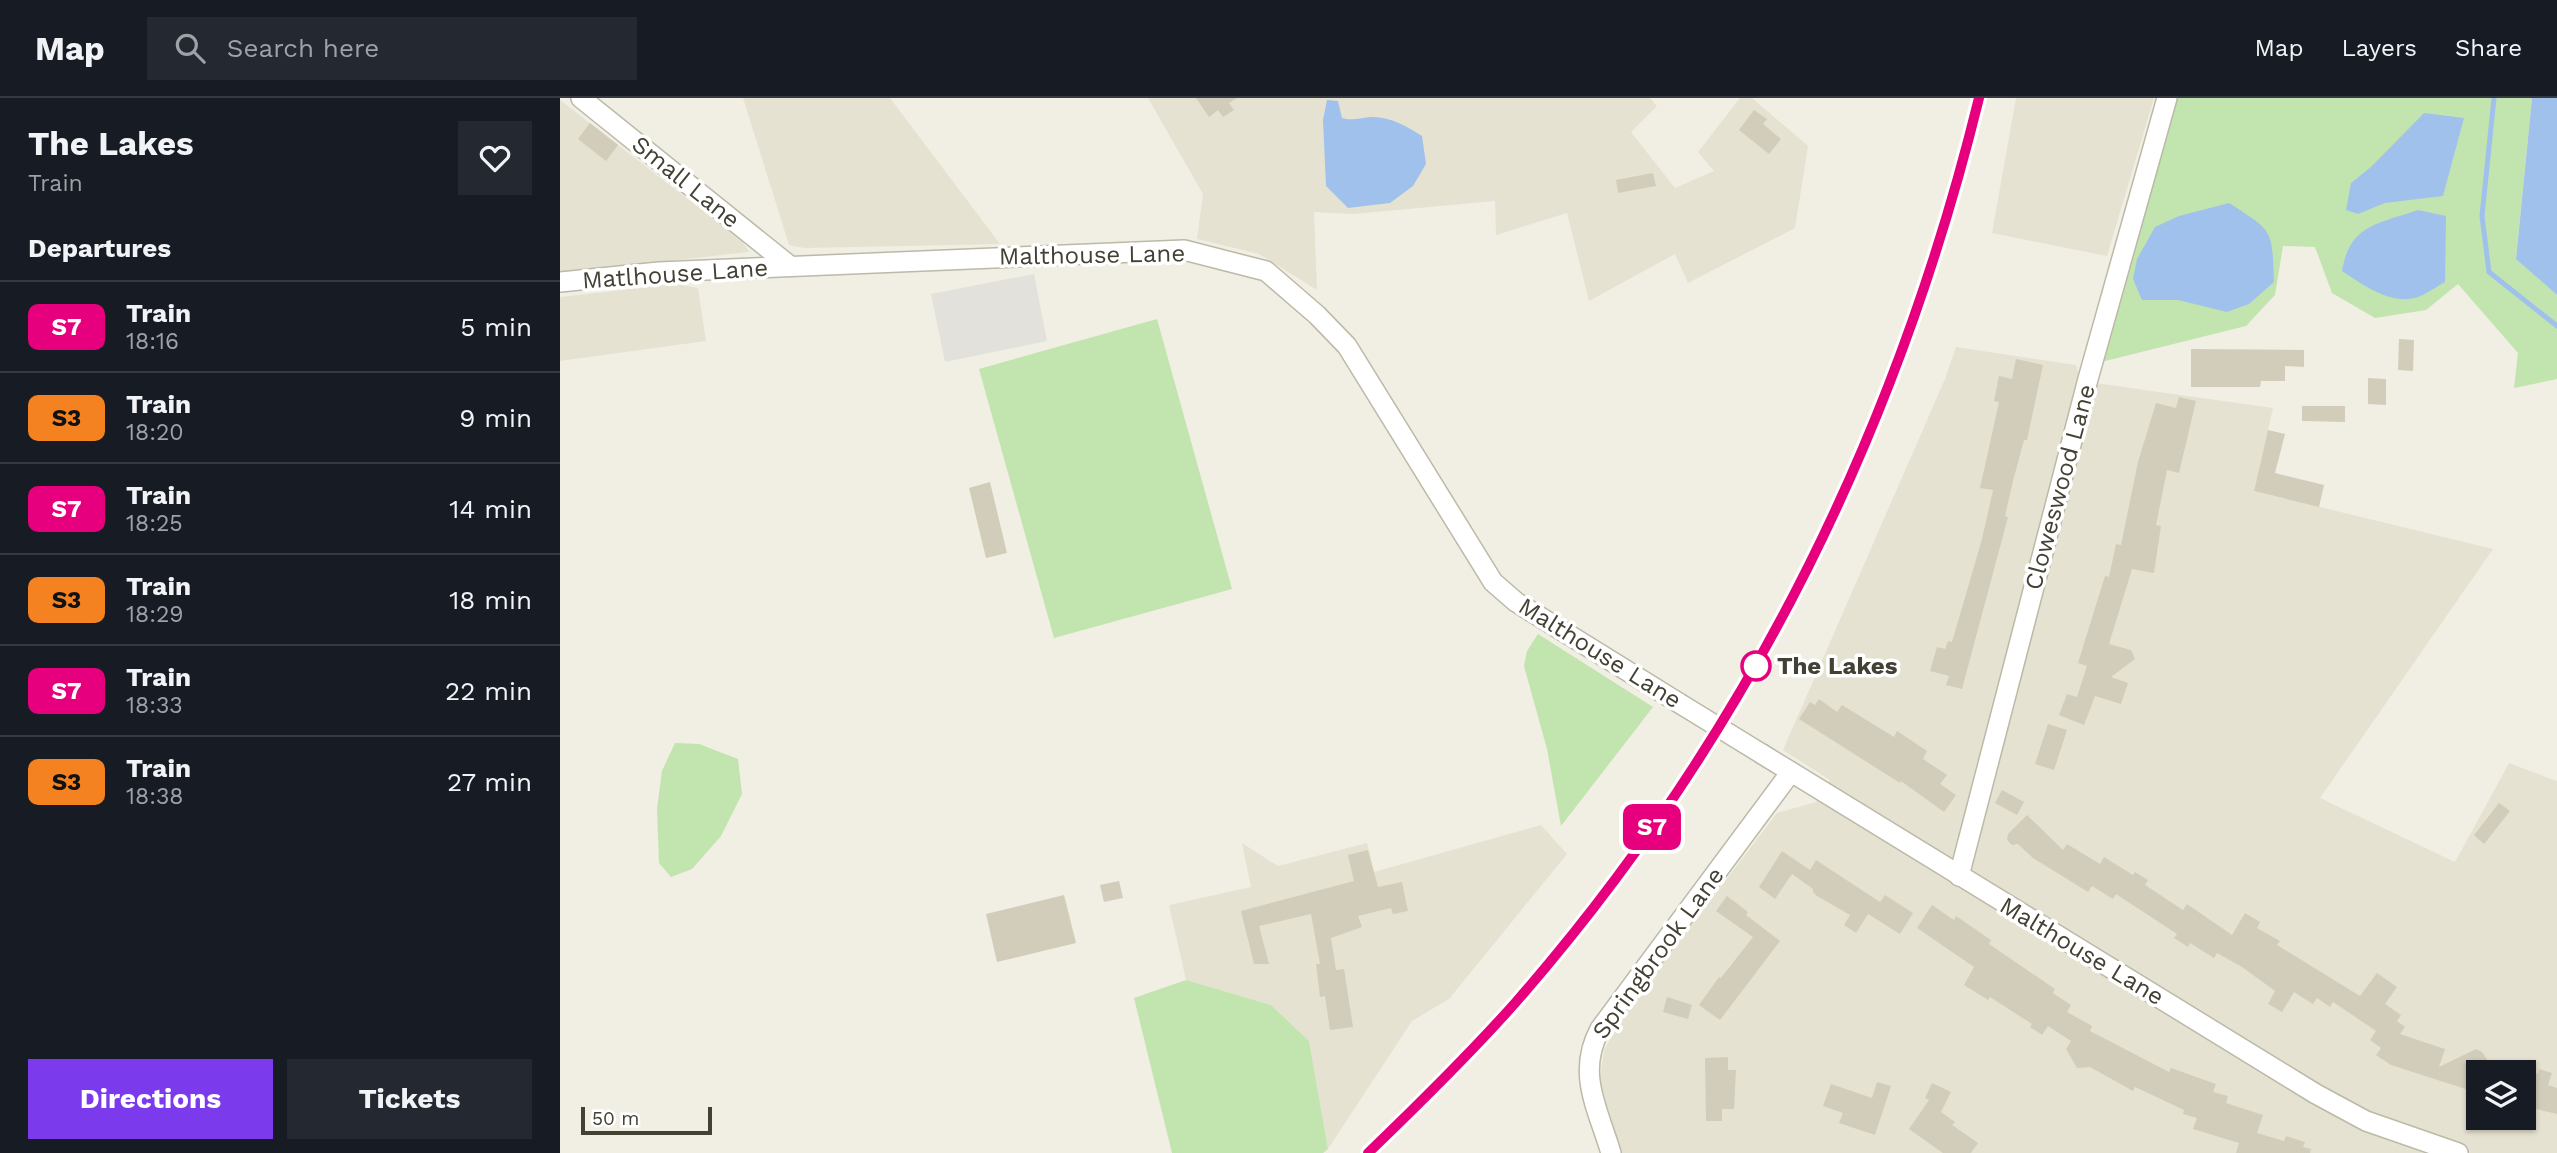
<!DOCTYPE html>
<html lang="en">
<head>
<meta charset="utf-8">
<style>
	:root { --surface:#171b24; --page:#242831; --text:#f1f3f6; --muted:#9ea1a6; --line:#363941; --accent:#7c3aed }
	body { margin:0; font-family:"Work Sans",sans-serif; background:var(--page); color:var(--text); height:100vh; display:flex; flex-direction:column; font-size:26px; white-space:nowrap }
	* { box-sizing:border-box; margin:0 }
	p { font-size:23px; color:var(--muted) }
	.icon { flex:none; width:38px; height:38px; fill:none; stroke:currentColor; stroke-width:2; stroke-linecap:round; stroke-linejoin:round }
	.map { position:relative; flex:1; overflow:hidden }
	.sheet { display:flex; flex-direction:column; background:var(--surface); width:560px }
	.sheet>* { flex:none }
	.badge { padding:0 14px; border-radius:10px; font-size:24px; line-height:46px }
	.buttons { position:absolute; left:1906px; top:962px; display:grid; gap:14px }
	.buttons a { display:grid; place-items:center; width:70px; height:70px; border-radius:0px; background:var(--surface); box-shadow:0 2px 5px #0004; font-size:35px }
	.scale { position:absolute; left:21px; bottom:18px; width:131px; box-sizing:border-box; padding-left:7px; border:4px solid #434034; border-top:0; font-size:19px; line-height:24px; white-space:nowrap; color:#434034; -webkit-text-stroke:5px #fff; paint-order:stroke }
	.map>.badge { position:absolute; translate:-50% -50%; box-shadow:0 0 0 4px #fff }
	h2 { padding:0 28px; font-size:26px; line-height:63px }
	.round { display:grid; place-items:center; flex:none; width:74px; height:74px; border-radius:0px; background:var(--page) }
	.overview { display:flex; align-items:center; justify-content:space-between; height:119px; padding:0 28px }
	h1 { font-size:33px; font-weight:700; line-height:52px }
	.cta { display:flex; gap:14px; margin-top:auto; padding:14px 28px }
	.cta a { flex:1; height:80px; border-radius:0px; background:var(--accent); color:#fff; font-size:28px; font-weight:700; line-height:80px; text-align:center }
	.cta a+a { background:var(--page); color:var(--text) }
	ul { padding:0; list-style:none }
	li { display:flex; align-items:center; gap:21px; height:91px; padding:0 28px; border-top:2px solid var(--line) }
	li div { flex:1 }
	li b { display:block; font-size:26px }
	li em { font-style:normal }
	li .badge { min-width:77px; font-weight:700; text-align:center }
	header { display:flex; align-items:center; gap:42px; box-sizing:border-box; height:98px; padding:0 35px; background:var(--surface); border-bottom:2px solid var(--line) }
	header strong { font-size:33px }
	nav { display:flex; gap:38px; margin-inline-start:auto; font-size:24px }
	.search { width:490px; height:63px; background:var(--page); display:flex; align-items:center; gap:18px; box-sizing:border-box; padding:0 24px; border-radius:0px; color:var(--muted); font-size:26px }
	main { display:flex; flex:1; min-height:0 }
	.map>svg:first-child { display:block }
</style>
</head>
<body>
<header>
<strong>Map</strong>
<div class="search"><svg class="icon" aria-label="search" viewBox="0 0 24 24"><circle cx="10" cy="10" r="6"/><path d="M15 15l6 6"/></svg>Search here</div>
<nav><a>Map</a><a>Layers</a><a>Share</a></nav>
</header>
<main>
<section class="sheet">
<div class="overview"><div><h1>The Lakes</h1><p>Train</p></div><a class="round"><svg class="icon" aria-label="heart" viewBox="0 0 24 24"><path d="M12 20l-8-8c-3-5 5-10 8-4 3-6 11-1 8 4z"/></svg></a></div>
<h2>Departures</h2>
<ul>
<li><span class="badge" style="background:#e6007e;color:#fff">S7</span><div><b>Train</b><p>18:16</p></div><em>5 min</em></li>
<li><span class="badge" style="background:#f58220;color:#111">S3</span><div><b>Train</b><p>18:20</p></div><em>9 min</em></li>
<li><span class="badge" style="background:#e6007e;color:#fff">S7</span><div><b>Train</b><p>18:25</p></div><em>14 min</em></li>
<li><span class="badge" style="background:#f58220;color:#111">S3</span><div><b>Train</b><p>18:29</p></div><em>18 min</em></li>
<li><span class="badge" style="background:#e6007e;color:#fff">S7</span><div><b>Train</b><p>18:33</p></div><em>22 min</em></li>
<li><span class="badge" style="background:#f58220;color:#111">S3</span><div><b>Train</b><p>18:38</p></div><em>27 min</em></li>
</ul>
<div class="cta"><a>Directions</a><a>Tickets</a></div>
</section>
<div class="map">
<svg width="1997" height="1055" viewBox="0 0 1997 1055">
	<rect width="100%" height="100%" fill="#f1efe4"/>
	<g fill="#e5e2d2" fill-rule="evenodd">
		<path d="M183,0H330L440,146L244,150L229,147Z"/>
		<path d="M588,0H1090L1097,8L1071,34L1115,90L1154,73L1138,54L1180,0H1192L1248,48L1235,130L1128,185L1115,156L1029,203L1007,115L936,137L935,103L793,116L754,114L757,192L699,156L637,141L643,96Z"/>
		<path d="M1456,0H1594L1547,158L1432,135Z"/>
		<path d="M0,2L182,143L189,154L0,175Z"/>
		<path d="M116,186L138,190L146,243L0,263V199Z"/>
		<path d="M1396,249L1516,267L1521,283L1713,310L1694,393L1933,451L1760,700L1895,764L1949,665L1997,683V1055H1060L1039,987L1044,952L1069,909L1217,715L1256,704L1270,682L1223,652L1385,281ZM1918,975H1964V1020H1918Z"/>
		<path d="M981,727L1007,756L889,901L852,923L768,1051L749,943L711,907L626,882L609,807L691,789L682,745L718,768L807,745L814,774Z"/>
	</g>
	<g fill="#c2e4ae">
		<path d="M1616,0H1972L1956,160L1997,197V281L1954,290L1958,255L1898,186L1866,212L1815,220L1772,195L1755,149L1723,148L1715,197L1686,228L1541,264Z"/>
		<path d="M597,221L672,491L494,540L419,271Z"/>
		<path d="M978,536L1093,609L1001,728L987,651L964,568L967,553Z"/>
		<path d="M115,645L139,646L178,661L182,696L161,738L132,771L111,779L99,765L97,711L102,673Z"/>
		<path d="M626,882L711,907L749,943L768,1051L763,1055H612L574,900Z"/>
	</g>
	<path fill="#e2e1dc" d="M474,176L487,243L385,264L371,196Z"/>
	<g fill="#a1c1ed">
		<path d="M1972,0H1997V197L1956,161Z"/>
		<path d="M767,2L778,3L782,20C792,23 799,20 810,19C830,18 846,28 862,38L866,66L853,88L830,105L788,110L766,88L763,22Z"/>
		<path d="M1864,15L1904,20L1883,98L1825,105L1798,116L1786,112L1791,85L1811,69Z"/>
		<path d="M1669,105C1714,134 1712,131 1714,184L1689,206L1667,214L1618,202H1582L1573,181L1577,161L1595,129L1619,118Z"/>
		<path d="M1858,112L1886,118L1885,184C1876,189 1865,197 1855,200C1829,206 1803,187 1782,173C1790,126 1818,126 1858,112Z"/>
	</g>
	<g fill="none" stroke-linecap="round" stroke-linejoin="round">
		<path stroke="#a1c1ed" stroke-width="5" d="M1934,0L1922,118L1929,174L1997,228"/>
	</g>
	<g fill="#d2cdba">
		<path d="M636,0H677L669,5L674,12L663,19L658,12L649,19Z"/>
		<path d="M1194,12L1207,21L1203,26L1221,41L1209,56L1179,32Z"/>
		<path d="M30,25L58,47L46,63L18,41Z"/>
		<path d="M1093,75L1096,88L1058,95L1056,82Z"/>
		<path d="M1839,241L1854,242L1853,273L1838,272Z"/>
		<path d="M1631,251L1744,252V269L1725,268V283H1701L1700,289H1631Z"/>
		<path d="M1456,261L1483,267L1467,342H1464L1453,383L1445,418L1448,419L1402,591L1386,587L1389,578L1370,573L1377,549L1385,551L1388,543L1392,544L1422,441L1433,392L1420,390L1439,304L1434,303L1439,278L1452,281Z"/>
		<path d="M1808,280L1826,281V307L1808,306Z"/>
		<path d="M1619,299L1636,303L1619,375L1607,372L1596,427L1601,428L1594,475L1572,471L1549,546L1571,552L1575,561L1551,579L1568,585L1561,606L1535,598L1524,627L1499,617L1507,596L1517,599L1527,568L1518,565L1545,478L1549,479L1556,446L1561,447L1578,364L1596,305L1616,310Z"/>
		<path d="M1742,308H1785V324L1742,323Z"/>
		<path d="M1708,332L1725,336L1715,375L1764,387L1759,409L1694,393Z"/>
		<path d="M430,384L447,455L426,460L409,390Z"/>
		<path d="M1259,601L1277,614L1282,607L1334,639L1337,633L1367,653L1363,661L1387,677L1380,686L1396,697L1384,714L1341,683L1340,685L1239,621L1250,604L1255,607Z"/>
		<path d="M1488,626L1507,632L1494,672L1475,666Z"/>
		<path d="M1442,692L1464,704L1457,717L1435,705Z"/>
		<path d="M1939,705L1950,713L1924,746L1914,737Z"/>
		<path d="M1467,717L1503,752L1507,746L1540,766L1544,759L1573,777L1575,774L1588,782L1585,787L1623,812L1627,806L1672,837L1685,815L1700,824L1697,830L1720,843L1717,847L1800,898L1817,875L1837,889L1825,906L1841,917L1837,923L1845,929L1840,936L1885,951L1879,969L1916,951L1922,954L1936,975H1918V995L1831,967L1816,957L1821,950L1810,942L1816,933L1773,904L1770,909L1757,900L1753,906L1734,894L1722,914L1708,906L1715,893L1682,869L1657,855L1654,860L1630,845L1628,849L1614,840L1617,836L1556,796L1553,801L1532,788L1528,794L1473,760L1458,746L1452,747L1447,742L1448,736Z"/>
		<path d="M808,752L818,789L842,784L848,813L833,816L831,810L798,818L802,829L771,840L776,872L784,871L793,929L770,932L765,898L760,899L756,866H760L751,816L699,828L709,866H694L681,813L794,783L788,757Z"/>
		<path d="M1222,753L1250,772L1256,762L1320,804L1325,797L1353,815L1340,836L1308,816L1296,835L1284,827L1290,817L1257,798L1253,794V791L1232,776L1215,801L1199,789Z"/>
		<path d="M559,783L563,800L544,804L540,787Z"/>
		<path d="M504,797L516,845L437,864L426,816Z"/>
		<path d="M1167,798L1188,814L1186,817L1220,843L1160,922L1139,907L1159,879L1161,880L1193,839L1156,813Z"/>
		<path d="M1372,807L1394,822L1396,818L1431,842L1429,846L1495,891L1493,895L1511,907L1507,914L1532,928L1530,933L1609,974L1611,970L1656,986L1653,994L1668,998L1666,1005L1703,1017L1697,1035L1724,1043L1726,1038L1745,1044L1743,1049L1751,1051L1750,1055H1676L1679,1045L1633,1031L1637,1020L1623,1016L1624,1012L1575,989L1573,993L1530,969L1517,970L1506,951L1511,943L1488,928L1482,937L1470,929L1472,926L1430,899L1428,902L1404,887L1414,869L1357,830Z"/>
		<path d="M1107,899L1132,907L1128,921L1103,914Z"/>
		<path d="M1168,959V972H1176L1174,1011H1162V1023H1146L1145,960Z"/>
		<path d="M1964,971L1978,976L1979,971L1992,975L1988,987L1997,990V1016L1964,1008Z"/>
		<path d="M1317,984L1331,988L1315,1037L1279,1025L1283,1015L1263,1008L1271,986L1312,1000Z"/>
		<path d="M1372,985L1391,994L1381,1014L1395,1024L1392,1027L1418,1045L1411,1055H1383L1349,1031L1369,1002L1365,1000Z"/>
	</g>
	<g fill="none" stroke-linecap="round" stroke-linejoin="round">
		<g stroke="#bcb9a7" stroke-width="22">
			<g id="minor">
				<path d="M21,0L230,168"/>
				<path d="M0,184L99,174L624,152L706,173L757,217L787,248L933,484L956,504L1119,605"/>
				<path d="M1202,656L1756,996L1806,1023L1898,1055"/>
				<path d="M1399,778L1528,281L1607,0"/>
				<path d="M1051,1055C1038,1011 1016,975 1040,931L1231,674"/>
			</g>
		</g>
		<use href="#minor" stroke="#fff" stroke-width="19"/>
		<path stroke="#949494" stroke-width="5" stroke-dasharray="9 9" stroke-linecap="butt" d="M808,1055C1039,835 1228,569 1338,268C1370,180 1396,91 1419,0"/>
		<g stroke="#bcb9a7" stroke-width="22" stroke-linecap="butt">
			<path id="minor-bridge" d="M1119,605L1202,656"/>
		</g>
		<use href="#minor-bridge" stroke="#fff" stroke-width="19"/>
	</g>
	<g fill="none" stroke-linecap="round" stroke-linejoin="round">
		<g stroke="#fff" stroke-width="16">
			<path id="line" d="M808,1055C859,1006 909,957 956,904C1185,642 1336,338 1419,0"/>
		</g>
		<use href="#line" stroke="#e6007e" stroke-width="10"/>
	</g>
	<circle fill="#fff" stroke="#e6007e" stroke-width="3.5" cx="1196" cy="568" r="14"/>
	<g text-anchor="middle" stroke-width="7" stroke-linejoin="round" paint-order="stroke">
		<g font-size="24" fill="#434034" stroke="#fff">
			<text transform="translate(126 84) rotate(39)" y="8">Small Lane</text>
			<text transform="translate(532 157) rotate(-1)" y="8">Malthouse Lane</text>
			<text transform="translate(115 176) rotate(-4)" y="8">Matlhouse Lane</text>
			<text transform="translate(1500 389) rotate(-75)" y="8">Cloweswood Lane</text>
			<text transform="translate(1040 555) rotate(32)" y="8">Malthouse Lane</text>
			<text transform="translate(1522 853) rotate(31)" y="8">Malthouse Lane</text>
			<text transform="translate(1098 855) rotate(-54)" y="8">Springbrook Lane</text>
		</g>
		<g font-size="24" font-weight="bold" fill="#434034" stroke="#fff" text-anchor="start">
			<text x="1217" y="576">The Lakes</text>
		</g>
	</g>
</svg>
<div class="buttons">
<a><svg class="icon" aria-label="layers" viewBox="0 0 24 24"><path d="M12 4l9 5-9 5-9-5zM3 14l9 5 9-5"/></svg></a>
</div>
<div class="scale">50 m</div>
<b class="badge" style="left:1092px;top:729px;background:#e6007e;color:#fff">S7</b>
</div>
</main>
</body>
</html>
